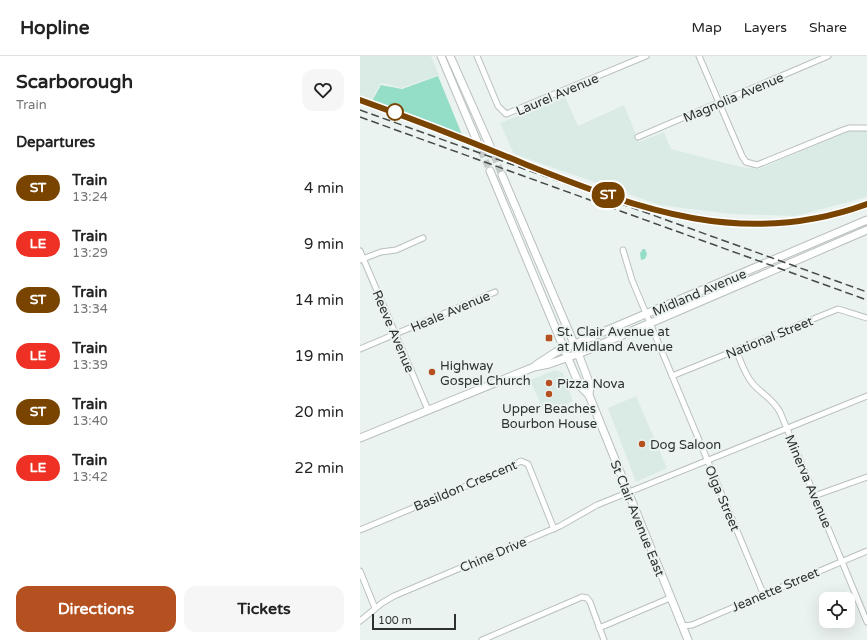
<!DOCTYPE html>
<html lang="en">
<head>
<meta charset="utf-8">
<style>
	:root { --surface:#fff; --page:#f6f6f6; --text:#222; --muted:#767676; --line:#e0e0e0; --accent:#b55020 }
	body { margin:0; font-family:"Varela Round",sans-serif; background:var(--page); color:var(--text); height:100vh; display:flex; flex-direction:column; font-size:15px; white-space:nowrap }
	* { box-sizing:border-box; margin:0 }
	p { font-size:13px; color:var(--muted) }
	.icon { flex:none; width:22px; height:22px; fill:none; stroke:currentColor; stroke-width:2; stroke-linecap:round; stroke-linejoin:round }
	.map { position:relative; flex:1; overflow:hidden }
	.panel { display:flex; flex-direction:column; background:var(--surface); width:360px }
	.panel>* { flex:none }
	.badge { padding:0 8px; border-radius:13px; font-size:14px; line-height:26px }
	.tools { position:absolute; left:459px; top:536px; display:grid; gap:8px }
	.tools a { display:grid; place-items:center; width:36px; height:36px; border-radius:8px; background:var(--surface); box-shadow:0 4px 16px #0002; font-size:20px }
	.scale { position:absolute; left:12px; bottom:10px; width:84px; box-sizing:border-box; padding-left:4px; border:2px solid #2d312f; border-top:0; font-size:11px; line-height:14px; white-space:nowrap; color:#2d312f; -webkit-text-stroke:3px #ebf3f0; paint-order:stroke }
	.map>.badge { position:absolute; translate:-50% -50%; box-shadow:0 0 0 2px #fff }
	h2 { padding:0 16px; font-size:15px; line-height:36px }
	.round { display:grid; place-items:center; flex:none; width:42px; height:42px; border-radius:12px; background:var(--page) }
	.headline { display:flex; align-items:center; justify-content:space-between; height:68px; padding:0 16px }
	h1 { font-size:19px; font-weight:800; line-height:30px }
	.primary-button { display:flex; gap:8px; margin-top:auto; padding:8px 16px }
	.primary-button a { flex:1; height:46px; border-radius:12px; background:var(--accent); color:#fff; font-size:16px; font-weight:800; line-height:46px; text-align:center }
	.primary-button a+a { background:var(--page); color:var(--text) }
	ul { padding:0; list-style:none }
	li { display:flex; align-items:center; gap:12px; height:56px; padding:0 16px }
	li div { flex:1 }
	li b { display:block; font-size:15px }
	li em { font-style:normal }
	li .badge { min-width:44px; font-weight:700; text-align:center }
	header { display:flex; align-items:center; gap:24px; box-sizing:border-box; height:56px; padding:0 20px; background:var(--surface); border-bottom:1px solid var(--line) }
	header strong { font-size:19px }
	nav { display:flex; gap:22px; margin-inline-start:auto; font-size:14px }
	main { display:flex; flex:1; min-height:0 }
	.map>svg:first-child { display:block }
</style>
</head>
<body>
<header>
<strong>Hopline</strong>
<nav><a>Map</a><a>Layers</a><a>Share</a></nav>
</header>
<main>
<section class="panel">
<div class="headline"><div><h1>Scarborough</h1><p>Train</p></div><a class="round"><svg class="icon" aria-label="heart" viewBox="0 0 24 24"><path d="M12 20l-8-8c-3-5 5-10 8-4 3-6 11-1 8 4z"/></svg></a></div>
<h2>Departures</h2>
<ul>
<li><span class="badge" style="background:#794400;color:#fff">ST</span><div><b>Train</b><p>13:24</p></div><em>4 min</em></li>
<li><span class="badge" style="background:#ee3124;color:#fff">LE</span><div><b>Train</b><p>13:29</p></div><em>9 min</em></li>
<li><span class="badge" style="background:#794400;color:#fff">ST</span><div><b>Train</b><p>13:34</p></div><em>14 min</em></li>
<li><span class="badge" style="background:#ee3124;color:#fff">LE</span><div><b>Train</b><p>13:39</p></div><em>19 min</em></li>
<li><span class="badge" style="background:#794400;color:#fff">ST</span><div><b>Train</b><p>13:40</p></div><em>20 min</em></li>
<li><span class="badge" style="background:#ee3124;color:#fff">LE</span><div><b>Train</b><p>13:42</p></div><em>22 min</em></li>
</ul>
<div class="primary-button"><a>Directions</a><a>Tickets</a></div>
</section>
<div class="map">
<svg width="507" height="584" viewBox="0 0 507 584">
	<rect width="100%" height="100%" fill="#ebf3f0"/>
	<g fill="#daebe5">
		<path d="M0,0H71L79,19L41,32L21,27L11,45L0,41Z"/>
		<path d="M205,41L218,70L264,49L279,86L304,76L311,93L381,111L399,113L492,74H507V141L436,160L370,158L300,149L154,98L140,67Z"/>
		<path d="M195,314L203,317L213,345L185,358L170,324Z"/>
		<path d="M276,340L307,412L276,426L248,352Z"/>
	</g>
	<g fill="#94ddc6">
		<path d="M78,20L103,81L12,45L21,29L42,33Z"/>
		<path d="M283,193H285L287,198L285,203L281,204L280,197Z"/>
	</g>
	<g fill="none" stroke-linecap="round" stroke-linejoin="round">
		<g stroke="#c5ccc9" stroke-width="7" stroke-dasharray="7 3.5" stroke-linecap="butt">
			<path d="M117,85L130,115"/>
			<path d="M130,90L142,119"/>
		</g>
		<g stroke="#b9c0be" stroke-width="7">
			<g id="minor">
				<path d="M117,0L138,50L146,58L286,0"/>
				<path d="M339,0L382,100L386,106L397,109L483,74L489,72H507"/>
				<path d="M278,81L468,0"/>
				<path d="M263,194L272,224L403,537"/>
				<path d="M0,195L68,354"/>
				<path d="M0,204L21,196L36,194L63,182"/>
				<path d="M0,293L135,236"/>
				<path d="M376,294C381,306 385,319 393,328C402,338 413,343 420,356L507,566"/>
				<path d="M312,320L478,253L507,262"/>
				<path d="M454,440L507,421"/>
				<path d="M0,474L140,416L161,405L168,408L194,473"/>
				<path d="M0,515L15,552"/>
				<path d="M0,565L22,547L34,540L200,470L237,449L507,340"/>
				<path d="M322,570L332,569L507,495"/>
				<path d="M239,572L310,542"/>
				<path d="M122,584L222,541L227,542L230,546L244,584"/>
			</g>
		</g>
		<g stroke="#b9c0be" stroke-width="9">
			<g id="secondary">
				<path d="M81,0L117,85"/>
				<path d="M90,0L130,90"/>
				<path d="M130,115L215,319L220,330L229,339L328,584"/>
				<path d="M142,119L218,297L230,329L229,339"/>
				<path d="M176,309L196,296L507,164"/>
				<path d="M0,382L174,311L189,308L223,296L507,174"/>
			</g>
		</g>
		<use href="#minor" stroke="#fff" stroke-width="5"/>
		<use href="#secondary" stroke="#fff" stroke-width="7"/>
		<g stroke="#454a47" stroke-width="1.5" stroke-dasharray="8 4" stroke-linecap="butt">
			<path d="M0,44L147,101"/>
			<path d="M0,54L507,236"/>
			<path d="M0,61L507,244"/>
			<path d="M300,156C368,173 440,173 507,148"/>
		</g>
	</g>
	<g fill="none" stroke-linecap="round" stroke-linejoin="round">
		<g stroke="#fff" stroke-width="9">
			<path id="line" d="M0,44C56,64 112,86 167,109C280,154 385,193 507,148"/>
		</g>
		<use href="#line" stroke="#794400" stroke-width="6"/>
	</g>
	<circle fill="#fff" stroke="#794400" stroke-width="2" cx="35" cy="56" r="8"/>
	<g fill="#b55020" stroke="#ebf3f0" stroke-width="1.5">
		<rect x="185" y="278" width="8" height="8" rx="2"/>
		<circle cx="72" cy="316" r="4"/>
		<circle cx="189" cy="327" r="4"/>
		<circle cx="189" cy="338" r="4"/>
		<circle cx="282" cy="388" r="4"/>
	</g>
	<g text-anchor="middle" stroke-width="4" stroke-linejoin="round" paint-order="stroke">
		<g font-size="13" fill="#2d312f" stroke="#ebf3f0">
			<text transform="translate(197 38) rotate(-23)" y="5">Laurel Avenue</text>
			<text transform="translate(373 41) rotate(-23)" y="5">Magnolia Avenue</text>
			<text transform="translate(339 236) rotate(-23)" y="5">Midland Avenue</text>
			<text transform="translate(90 255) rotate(-23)" y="5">Heale Avenue</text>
			<text transform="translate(34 275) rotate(67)" y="5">Reeve Avenue</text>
			<text transform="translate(409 281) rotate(-22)" y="5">National Street</text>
			<text transform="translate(449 425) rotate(67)" y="5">Minerva Avenue</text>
			<text transform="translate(105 429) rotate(-23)" y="5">Basildon Crescent</text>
			<text transform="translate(363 442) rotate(67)" y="5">Olga Street</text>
			<text transform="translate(278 462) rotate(68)" y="5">St Clair Avenue East</text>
			<text transform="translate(133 498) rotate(-23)" y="5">Chine Drive</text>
			<text transform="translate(415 533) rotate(-23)" y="5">Jeanette Street</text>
		</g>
		<g font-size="13" fill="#2d312f" stroke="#ebf3f0" text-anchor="start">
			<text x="197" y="280">St. Clair Avenue at<tspan x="197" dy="15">at Midland Avenue</tspan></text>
			<text x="80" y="314">Highway<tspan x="80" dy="15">Gospel Church</tspan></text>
			<text x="197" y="332">Pizza Nova</text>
			<text x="189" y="357" text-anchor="middle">Upper Beaches<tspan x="189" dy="15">Bourbon House</tspan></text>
			<text x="290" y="393">Dog Saloon</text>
		</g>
	</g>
</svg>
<div class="tools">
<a><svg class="icon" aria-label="locate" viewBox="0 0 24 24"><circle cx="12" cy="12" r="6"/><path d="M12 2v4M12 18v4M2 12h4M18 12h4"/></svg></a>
</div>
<div class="scale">100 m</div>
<b class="badge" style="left:248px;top:139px;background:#794400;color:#fff">ST</b>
</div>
</main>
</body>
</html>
